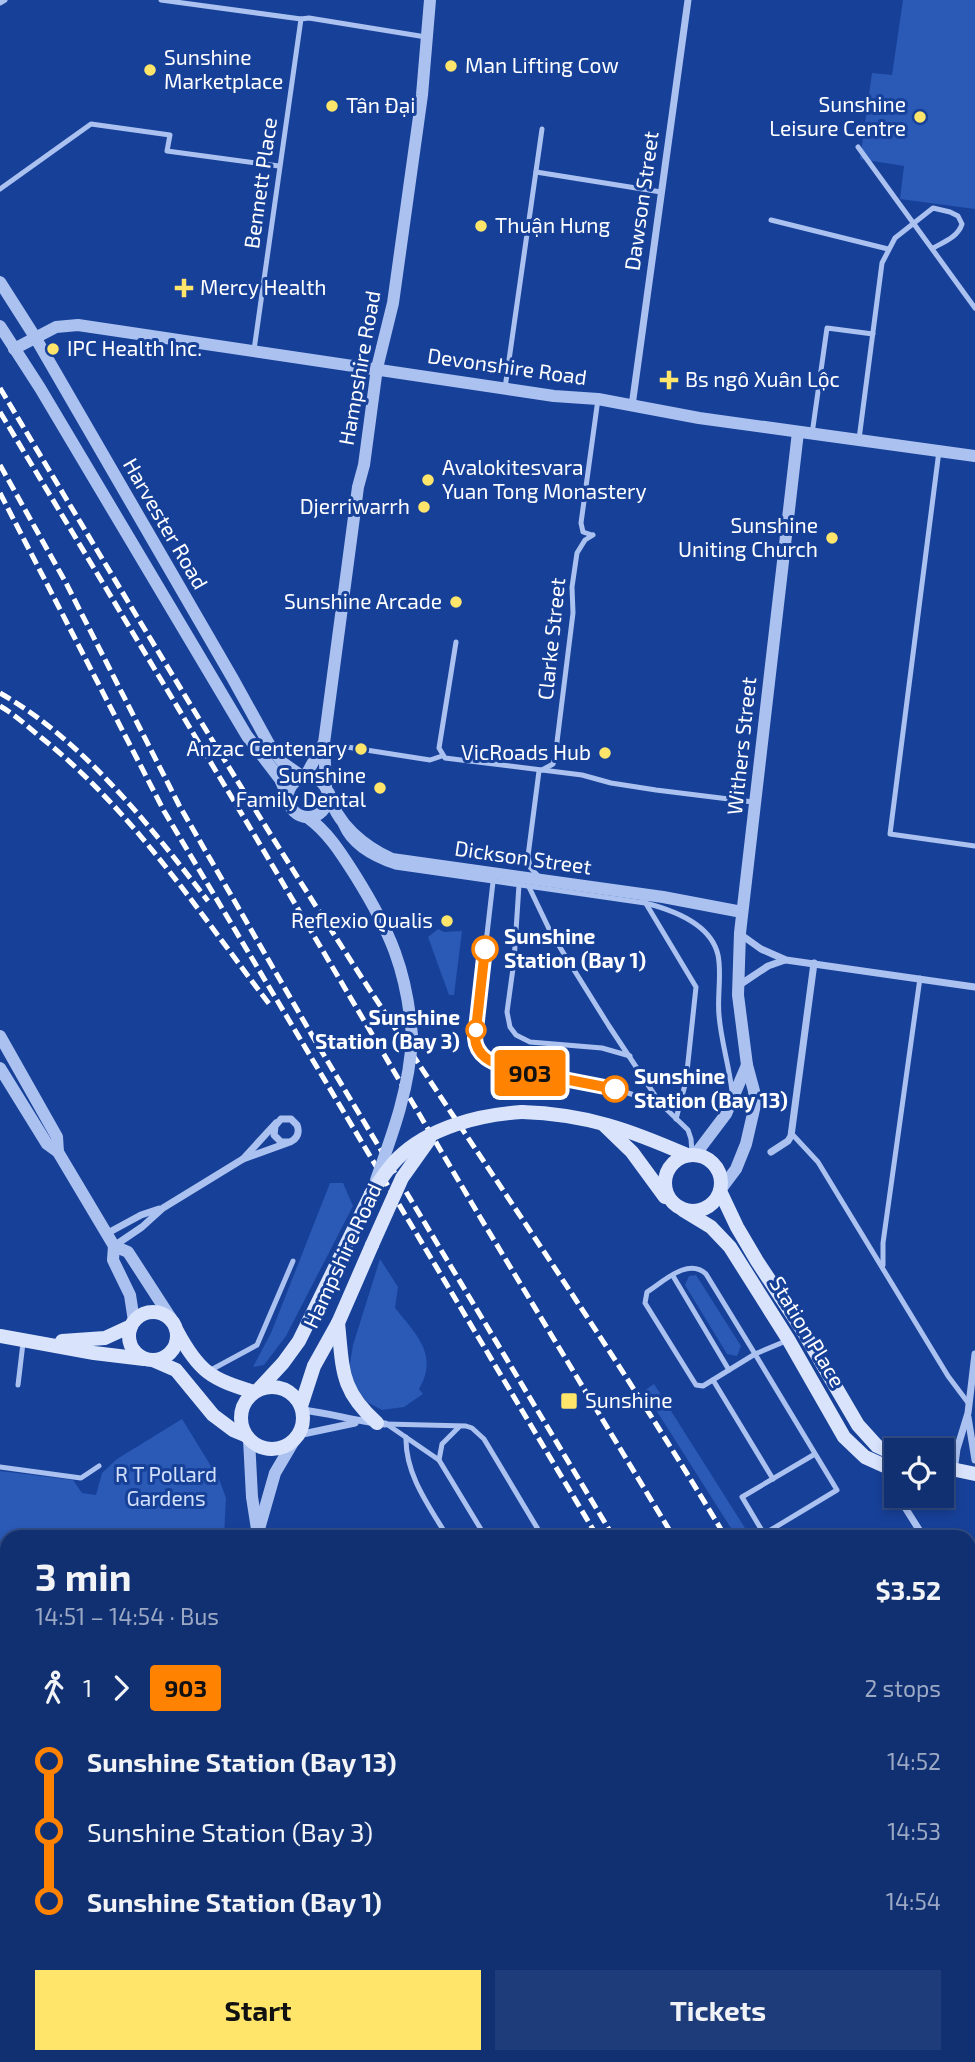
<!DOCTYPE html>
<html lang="en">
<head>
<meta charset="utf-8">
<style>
	:root { --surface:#113072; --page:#1e3c7a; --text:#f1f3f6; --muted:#9ca9c4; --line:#304b84; --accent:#ffe66b }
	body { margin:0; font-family:"Exo 2",sans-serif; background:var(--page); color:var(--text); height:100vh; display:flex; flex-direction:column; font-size:26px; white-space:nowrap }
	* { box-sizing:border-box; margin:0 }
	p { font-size:23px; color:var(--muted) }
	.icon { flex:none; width:38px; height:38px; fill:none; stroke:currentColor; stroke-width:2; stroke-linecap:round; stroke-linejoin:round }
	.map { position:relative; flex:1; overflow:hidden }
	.details { position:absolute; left:0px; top:1530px; width:976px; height:534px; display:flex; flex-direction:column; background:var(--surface); border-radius:21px 21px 0 0; box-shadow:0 4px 10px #0003,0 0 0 2px var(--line) }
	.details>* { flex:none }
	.badge { padding:0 14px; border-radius:5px; font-size:24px; line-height:46px }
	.buttons { position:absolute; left:884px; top:1438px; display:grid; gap:14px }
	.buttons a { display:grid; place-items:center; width:70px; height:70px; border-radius:0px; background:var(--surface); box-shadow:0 4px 10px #0003,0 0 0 2px var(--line); font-size:35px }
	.map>.badge { position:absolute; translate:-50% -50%; box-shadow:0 0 0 4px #fff }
	.legs { display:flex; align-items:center; gap:10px; height:77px; padding:0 35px; font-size:23px }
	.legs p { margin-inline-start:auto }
	.overview { display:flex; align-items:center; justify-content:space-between; height:119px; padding:0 35px }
	h1 { font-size:38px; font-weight:700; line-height:52px }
	.primary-button { display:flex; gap:14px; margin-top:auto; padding:14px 35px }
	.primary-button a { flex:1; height:80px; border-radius:0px; background:var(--accent); color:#111; font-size:28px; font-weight:700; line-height:80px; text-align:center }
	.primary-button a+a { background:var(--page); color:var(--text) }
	ul { padding:0 35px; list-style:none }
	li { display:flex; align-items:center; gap:24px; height:70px; font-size:26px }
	li i { display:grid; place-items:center; width:10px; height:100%; margin:0 9px; background:currentColor }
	li i::after { content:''; width:18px; height:18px; margin:-9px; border:5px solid; border-radius:50%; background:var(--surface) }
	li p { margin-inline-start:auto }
	li:first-child i { background:linear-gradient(#0000 50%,currentColor 0) }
	li:last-child i { background:linear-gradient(currentColor 50%,#0000 0) }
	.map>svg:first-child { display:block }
</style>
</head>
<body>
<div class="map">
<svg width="975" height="2062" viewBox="0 0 975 2062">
	<rect width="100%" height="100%" fill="#174098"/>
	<g fill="#2a59b6">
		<path d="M903,0H975V209L900,199L904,166L860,159L872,73L892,75Z"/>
		<path d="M438,929L444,932L462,931L454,995H449L428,937Z"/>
		<path d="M330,1183H343L353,1206L286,1336L264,1365L253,1367L271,1333Z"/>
		<path d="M380,1259L398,1287L395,1308C416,1334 439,1355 419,1389L423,1394L404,1407L382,1410L367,1402L353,1384L350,1364L353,1345Z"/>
		<path d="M696,1275L741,1346L737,1356L727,1354L685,1285L689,1276Z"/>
		<path d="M654,1384L750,1536H736L644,1391Z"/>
		<path d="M182,1419L219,1479L226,1498L224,1536H7V1577L0,1576V1471L73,1480L82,1493L96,1495L102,1473L117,1459Z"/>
	</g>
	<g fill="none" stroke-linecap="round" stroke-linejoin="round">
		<g stroke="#abc2f1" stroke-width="5">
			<path d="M161,0L301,19L309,18L426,37"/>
			<path d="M0,3L5,0"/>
			<path d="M858,147L975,308"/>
			<path d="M536,172L661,192"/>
			<path d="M0,189L91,124L170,135L167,151L279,166"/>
			<path d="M771,220L888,249"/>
			<path d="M254,350L301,19"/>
			<path d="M505,388L542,129"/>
			<path d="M812,434L827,328L873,334"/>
			<path d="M859,439L882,263L895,238L933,208L950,212L958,216L962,224C958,237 944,242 933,248"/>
			<path d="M939,451L890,834L975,846"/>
			<path d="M592,535L583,532L581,523L598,399"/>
			<path d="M456,642L439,748L445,758L582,775L611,783L656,790L753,802"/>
			<path d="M347,747L430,760L442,756"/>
			<path d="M542,770L553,764L555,758L573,613L572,587L577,553L585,540L593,535"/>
			<path d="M341,826C350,847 374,860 395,867L645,903C673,910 711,924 718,955C722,974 717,996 719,1015C721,1041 729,1065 732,1091"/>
			<path d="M538,876L530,867L528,856L539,771"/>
			<path d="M493,882L475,1038C477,1056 492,1063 508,1068L615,1089L660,1103"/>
			<path d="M519,885L514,961L507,1012L510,1027L516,1035L530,1042L602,1048L630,1056"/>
			<path d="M529,887L551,933L609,1026L660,1103L688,1130L691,1139L692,1152"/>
			<path d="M645,902L696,987L686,1081L676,1119"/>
			<path d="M792,1134L818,1162L948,1376L969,1404"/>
			<path d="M883,1265V1243L920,978"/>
			<path d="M673,1276L729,1370"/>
			<path d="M786,1341L755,1354L706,1274C688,1257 663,1282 647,1292L645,1303L696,1385L703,1386L755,1354L837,1490L764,1534L742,1497L815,1454"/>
			<path d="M209,1371L257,1345L293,1261"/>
			<path d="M713,1380L773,1479"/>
			<path d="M18,1385L23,1343"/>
			<path d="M385,1424L466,1426L472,1428L484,1439L542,1536"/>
			<path d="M388,1425L439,1460L485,1536"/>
			<path d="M406,1437C405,1474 429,1506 447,1536"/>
			<path d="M439,1460L442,1444L459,1427"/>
			<path d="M0,1467L81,1478L99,1466"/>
			<path d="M0,1730H1"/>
		</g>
		<g stroke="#abc2f1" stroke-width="7">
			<path d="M632,406L688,0"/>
			<path d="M740,934L761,949L786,960L975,987"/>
			<path d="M738,986L768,966L785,960"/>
			<path d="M771,1152L788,1141L791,1136L814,963"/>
			<path d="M243,1159L290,1142C297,1139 300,1133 297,1125L291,1119H281L275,1126L274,1135L281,1142H290"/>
			<path d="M106,1234L141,1215L159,1209"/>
			<path d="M114,1246L142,1227L163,1208L243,1159L276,1123"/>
			<path d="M302,1410C331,1413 357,1422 385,1424"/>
			<path d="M968,1417L975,1460"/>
			<path d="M298,1435L355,1423"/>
			<path d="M954,1471L957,1449L968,1413L975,1354"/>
			<path d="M904,1496L906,1509L923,1536"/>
			<path d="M0,1599L7,1600"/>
			<path d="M970,1611L975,1621"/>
			<path d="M0,1866L7,1867"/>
			<path d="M672,2056L676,2062"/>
			<path d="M400,2062L401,2056"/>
		</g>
		<g stroke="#abc2f1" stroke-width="12">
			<path d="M0,282L35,337L233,679L270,746L283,763L303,777"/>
			<path d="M0,326L40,388L247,736L280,779L288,797"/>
			<path d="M14,349L56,327L78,325L554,396L598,399L699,418L975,456"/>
			<circle cx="308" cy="797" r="20"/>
			<path d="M305,777L323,744"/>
			<path d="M326,786L324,743L358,487L364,465L377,368L393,303L422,95L430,0"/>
			<path d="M329,793C335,823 365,847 392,859L663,897L742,912"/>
			<path d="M307,817C328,832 341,853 355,875C390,931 407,970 412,1036"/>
			<path d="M0,1036L57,1137L58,1152L114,1246L113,1260L130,1295L134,1321"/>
			<path d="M0,1068L47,1144L58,1152"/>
			<path d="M695,1155L726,1114L747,1065"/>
			<path d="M721,1189L736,1169L746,1144L755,1105L754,1091L747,1065L738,995L740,933L798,432"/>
			<path d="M114,1246L128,1252L174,1323"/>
			<path d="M249,1439L252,1497L257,1529"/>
			<path d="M257,1536L275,1473L295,1439"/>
			<path d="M185,2062L186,2056"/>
		</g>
		<g stroke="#d9e4fc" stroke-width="14">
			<path d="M522,1112C586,1114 630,1130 687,1155"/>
			<path d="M604,1125L632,1152L665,1197"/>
			<circle cx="693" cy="1183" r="28"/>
			<path d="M720,1191L737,1227L757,1261L803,1331L858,1425L877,1446L896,1455"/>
			<path d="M683,1210L711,1227L730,1247L788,1339L844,1437L865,1457L896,1471"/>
			<circle cx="153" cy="1336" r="24"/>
			<path d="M338,1323C343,1370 340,1390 377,1423"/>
			<path d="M177,1331C199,1372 211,1379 254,1392"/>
			<path d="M0,1336L94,1353L144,1359"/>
			<path d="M62,1341L105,1338L131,1326"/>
			<path d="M153,1360L176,1370L213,1415L233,1430L245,1435"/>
			<circle cx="272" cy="1418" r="31"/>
			<path d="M258,1390L283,1363L299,1341L371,1194"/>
			<path d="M301,1406L314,1366L338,1323L372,1245"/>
			<path d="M942,1467L975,1474"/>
		</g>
		<g stroke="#fff" stroke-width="5" stroke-dasharray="12 5" stroke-linecap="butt">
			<path d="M0,388C119,587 238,787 364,981C485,1166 612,1347 725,1536"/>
			<path d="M0,412L255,836L480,1217L673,1536"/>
			<path d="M0,465L66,583L179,805L313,1037L613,1536"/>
			<path d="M0,493L164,811L597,1536"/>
			<path d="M0,693C84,741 150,826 208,901"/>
			<path d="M0,706C14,714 26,725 38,735C132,809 198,911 270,1005"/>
			<path d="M970,1945L975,1954"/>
			<path d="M970,2000L975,2009"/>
			<path d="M970,2031L975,2040"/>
			<path d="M970,2047L975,2056"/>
			<path d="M896,2056L900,2062"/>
			<path d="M924,2056L928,2062"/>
		</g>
		<path stroke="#abc2f1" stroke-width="12" d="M376,1180C393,1133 410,1087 412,1036"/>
		<g stroke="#d9e4fc" stroke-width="14">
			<path d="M371,1194C379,1182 387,1169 397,1159C429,1127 479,1115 522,1112"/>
			<path d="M372,1245L402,1178L429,1140"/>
		</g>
	</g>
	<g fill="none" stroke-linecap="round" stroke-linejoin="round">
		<g stroke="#fff" stroke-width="16">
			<path id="line-1" d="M485,949L475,1038C476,1056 492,1063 508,1068L615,1089"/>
		</g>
		<use href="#line-1" stroke="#ff8200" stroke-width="10"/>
	</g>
	<g fill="#ffe66b" stroke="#174098" stroke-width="2.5">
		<circle cx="451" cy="66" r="7"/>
		<circle cx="150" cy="70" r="7"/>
		<circle cx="332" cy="106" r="7"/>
		<circle cx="920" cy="117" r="7"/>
		<circle cx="481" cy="226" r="7"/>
		<path d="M180.5 277.5h7v7h7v7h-7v7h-7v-7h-7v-7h7z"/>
		<circle cx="53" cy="349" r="7"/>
		<path d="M665.5 369.5h7v7h7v7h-7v7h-7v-7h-7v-7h7z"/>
		<circle cx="428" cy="480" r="7"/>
		<circle cx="424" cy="507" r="7"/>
		<circle cx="832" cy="538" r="7"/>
		<circle cx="456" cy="602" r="7"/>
		<circle cx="361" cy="749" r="7"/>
		<circle cx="605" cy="753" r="7"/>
		<circle cx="380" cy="788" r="7"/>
		<circle cx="447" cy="921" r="7"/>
		<rect x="560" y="1392" width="18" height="18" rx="3.5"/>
	</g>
	<g fill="#fff" stroke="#ff8200" stroke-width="3.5">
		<circle cx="485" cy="949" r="12"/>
		<circle cx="476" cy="1030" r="9"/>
		<circle cx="615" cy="1089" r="12"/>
	</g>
	<g text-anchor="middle" stroke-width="6" stroke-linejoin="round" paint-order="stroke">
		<g font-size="21" fill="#fff" stroke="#174098" text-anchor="start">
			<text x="164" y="65">Sunshine<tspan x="164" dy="24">Marketplace</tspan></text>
			<text x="465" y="73">Man Lifting Cow</text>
			<text x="906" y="112" text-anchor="end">Sunshine<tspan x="906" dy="24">Leisure Centre</tspan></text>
			<text x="346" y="113">Tân Đại</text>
			<text x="495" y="233">Thuận Hưng</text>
			<text x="200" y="295">Mercy Health</text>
			<text x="67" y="356">IPC Health Inc.</text>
			<text x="685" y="387">Bs ngô Xuân Lộc</text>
			<text x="442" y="475">Avalokitesvara<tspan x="442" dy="24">Yuan Tong Monastery</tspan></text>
			<text x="410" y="514" text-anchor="end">Djerriwarrh</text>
			<text x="818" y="533" text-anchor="end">Sunshine<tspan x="818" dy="24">Uniting Church</tspan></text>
			<text x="442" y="609" text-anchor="end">Sunshine Arcade</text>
			<text x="347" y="756" text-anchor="end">Anzac Centenary</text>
			<text x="591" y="760" text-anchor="end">VicRoads Hub</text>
			<text x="366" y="783" text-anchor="end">Sunshine<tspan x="366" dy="24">Family Dental</tspan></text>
			<text x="433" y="928" text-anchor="end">Reflexio Qualis</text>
			<text x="585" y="1408">Sunshine</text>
		</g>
		<g font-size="21" fill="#fff" stroke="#174098">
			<text transform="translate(261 183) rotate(-82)" y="7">Bennett Place</text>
			<text transform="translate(642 201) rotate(-82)" y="7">Dawson Street</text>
			<text transform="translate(507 367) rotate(8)" y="7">Devonshire Road</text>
			<text transform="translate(360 368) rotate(-80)" y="7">Hampshire Road</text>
			<text transform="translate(165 524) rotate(60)" y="7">Harvester Road</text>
			<text transform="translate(552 639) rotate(-84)" y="7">Clarke Street</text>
			<text transform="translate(742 746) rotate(-84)" y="7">Withers Street</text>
			<text transform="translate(523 858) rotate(8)" y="7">Dickson Street</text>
			<text transform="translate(343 1256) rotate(-65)" y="7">Hampshire Road</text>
			<text transform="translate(807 1332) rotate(59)" y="7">Station Place</text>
		</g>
		<g font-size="21" font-weight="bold" fill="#fff" stroke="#174098" text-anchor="start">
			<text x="504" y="944">Sunshine<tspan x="504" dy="24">Station (Bay 1)</tspan></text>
			<text x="460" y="1025" text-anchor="end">Sunshine<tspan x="460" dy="24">Station (Bay 3)</tspan></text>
			<text x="634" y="1084">Sunshine<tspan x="634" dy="24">Station (Bay 13)</tspan></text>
		</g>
		<g font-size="21" fill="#d2e0fc" stroke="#174098">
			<text x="166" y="1482">R T Pollard<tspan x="166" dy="24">Gardens</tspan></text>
		</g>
	</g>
</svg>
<div class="buttons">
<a><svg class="icon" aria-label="locate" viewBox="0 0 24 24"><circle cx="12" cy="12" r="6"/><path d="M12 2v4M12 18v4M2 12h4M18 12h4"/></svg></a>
</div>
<b class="badge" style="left:530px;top:1073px;background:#ff8200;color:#111">903</b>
<section class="details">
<div class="overview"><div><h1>3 min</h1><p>14:51 – 14:54 · Bus</p></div><b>$3.52</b></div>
<div class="legs"><svg class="icon" aria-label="walk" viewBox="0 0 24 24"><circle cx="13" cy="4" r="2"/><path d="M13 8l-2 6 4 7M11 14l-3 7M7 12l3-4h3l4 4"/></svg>1<svg class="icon" aria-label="forward" viewBox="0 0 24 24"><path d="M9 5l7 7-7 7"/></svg><b class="badge" style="background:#ff8200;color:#111">903</b><p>2 stops</p></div>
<ul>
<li><i style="color:#ff8200"></i><b>Sunshine Station (Bay 13)</b><p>14:52</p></li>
<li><i style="color:#ff8200"></i><span>Sunshine Station (Bay 3)</span><p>14:53</p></li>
<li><i style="color:#ff8200"></i><b>Sunshine Station (Bay 1)</b><p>14:54</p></li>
</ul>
<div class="primary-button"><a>Start</a><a>Tickets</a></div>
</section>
</div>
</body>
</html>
